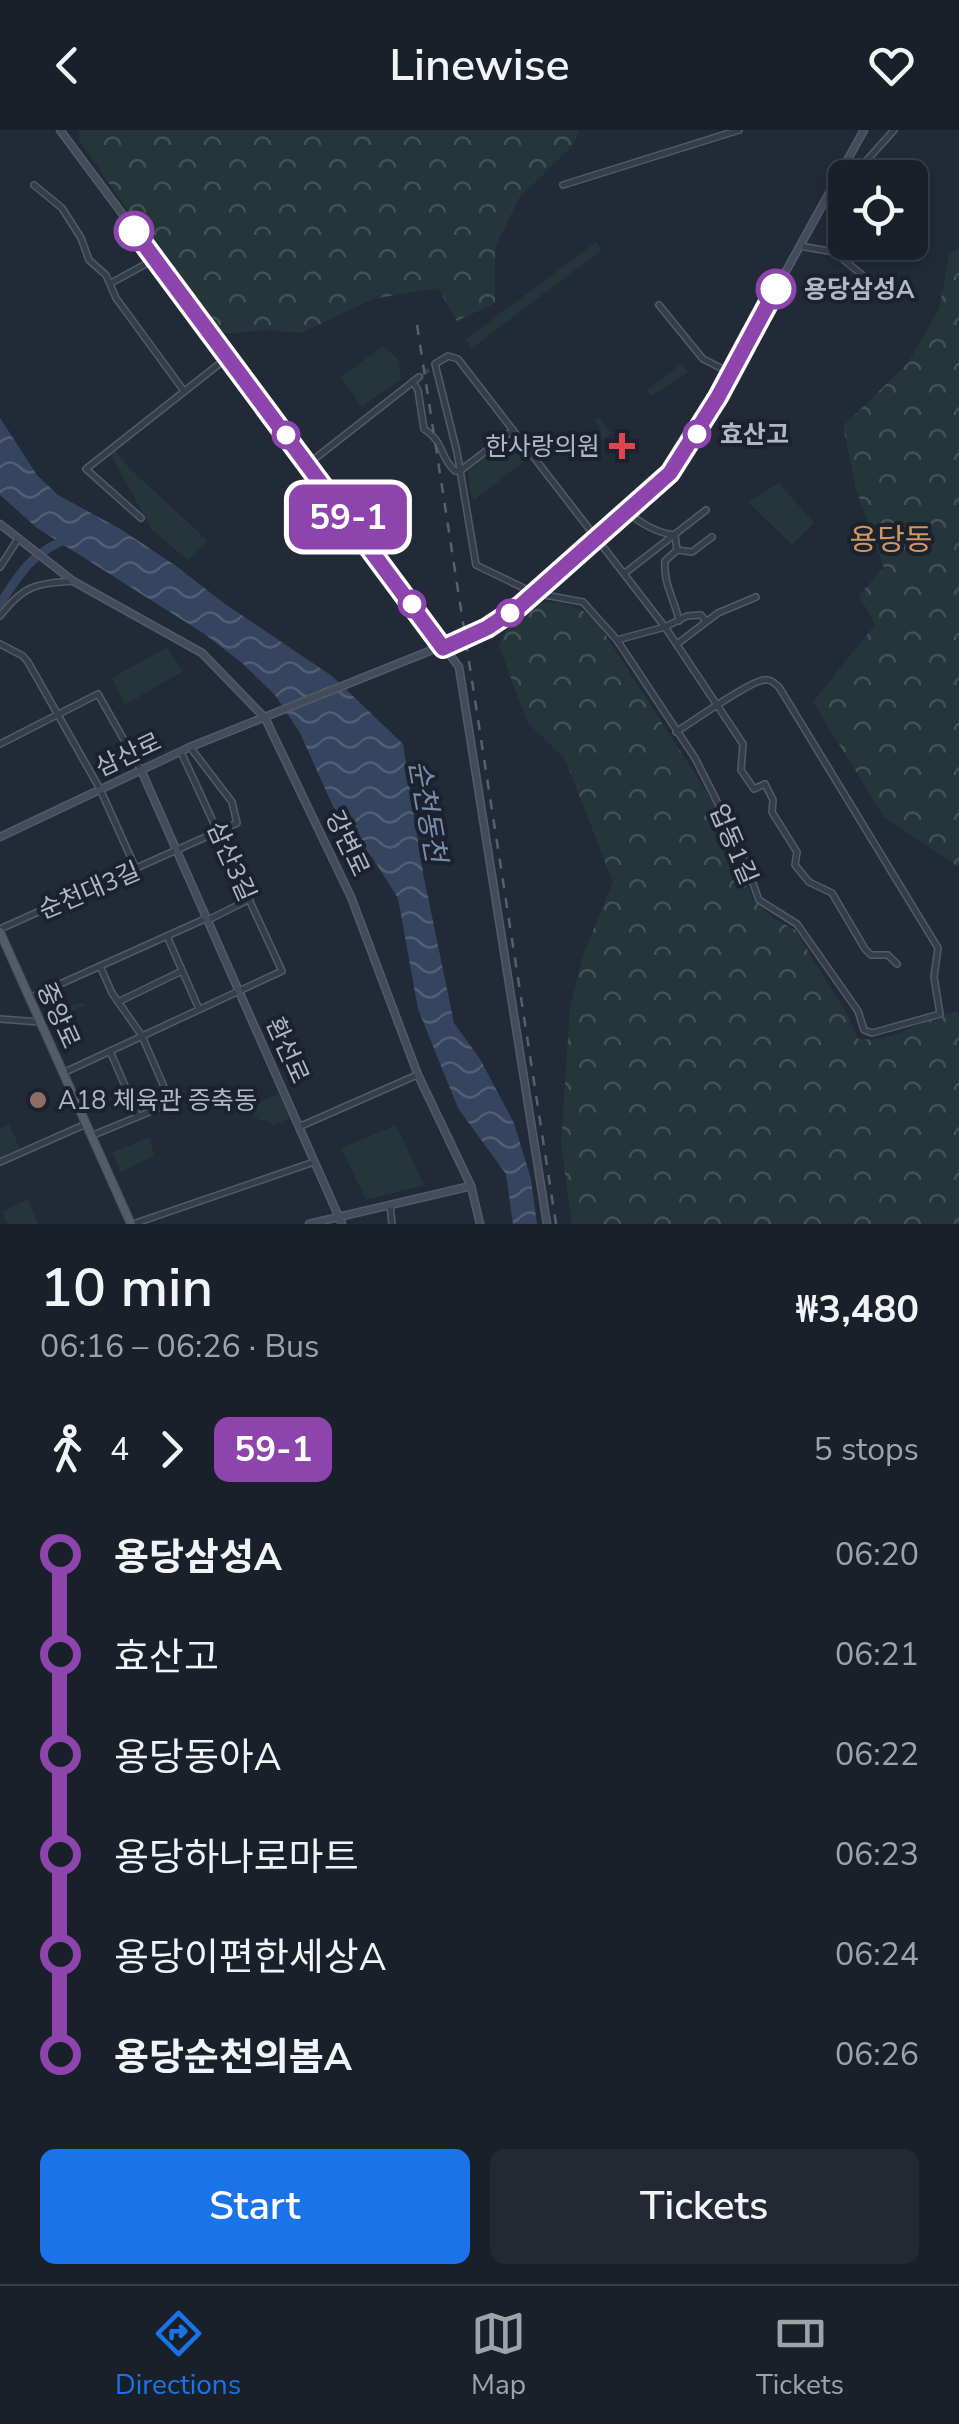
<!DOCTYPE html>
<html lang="en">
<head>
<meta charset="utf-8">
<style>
	:root { --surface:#1a202a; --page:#232832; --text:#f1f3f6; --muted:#9fa3a8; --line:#383e47; --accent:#1a73e8 }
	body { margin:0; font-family:"Nunito Sans","Noto Sans KR",sans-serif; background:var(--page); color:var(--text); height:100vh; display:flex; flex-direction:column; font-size:38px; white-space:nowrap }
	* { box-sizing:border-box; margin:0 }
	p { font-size:32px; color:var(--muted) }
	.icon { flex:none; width:55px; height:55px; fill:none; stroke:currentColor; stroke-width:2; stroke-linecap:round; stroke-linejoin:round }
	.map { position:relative; height:1094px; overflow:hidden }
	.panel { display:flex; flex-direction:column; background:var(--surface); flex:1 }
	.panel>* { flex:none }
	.badge { padding:0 20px; border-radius:15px; font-size:35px; line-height:65px }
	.controls { position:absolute; left:828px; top:30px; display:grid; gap:20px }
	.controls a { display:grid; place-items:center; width:100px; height:100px; border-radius:15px; background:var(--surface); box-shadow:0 5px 15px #0003,0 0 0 2px var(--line); font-size:50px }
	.map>.badge { position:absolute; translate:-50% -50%; box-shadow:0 0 0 5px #fff }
	.legs { display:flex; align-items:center; gap:15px; height:110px; padding:0 40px; font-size:32px }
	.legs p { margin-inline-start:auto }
	.headline { display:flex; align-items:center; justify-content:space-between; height:170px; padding:0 40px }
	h1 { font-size:55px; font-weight:600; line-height:75px }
	.cta { display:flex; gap:20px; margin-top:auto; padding:20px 40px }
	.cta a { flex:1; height:115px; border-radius:15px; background:var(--accent); color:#fff; font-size:40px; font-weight:600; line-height:115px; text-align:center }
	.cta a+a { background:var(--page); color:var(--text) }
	ul { padding:0 40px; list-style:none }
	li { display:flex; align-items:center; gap:35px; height:100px; font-size:38px }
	li i { display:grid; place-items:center; width:15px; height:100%; margin:0 12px; background:currentColor }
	li i::after { content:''; width:25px; height:25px; margin:-12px; border:8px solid; border-radius:50%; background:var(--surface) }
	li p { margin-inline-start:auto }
	li:first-child i { background:linear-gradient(#0000 50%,currentColor 0) }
	li:last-child i { background:linear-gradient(currentColor 50%,#0000 0) }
	header { display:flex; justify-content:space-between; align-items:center; height:130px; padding:0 40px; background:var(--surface); font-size:45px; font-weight:600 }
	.tabs { display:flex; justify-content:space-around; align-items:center; height:140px; border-top:2px solid var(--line); background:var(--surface); font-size:28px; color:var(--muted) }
	.tabs a { display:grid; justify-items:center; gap:5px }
	.tabs .selected { color:var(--accent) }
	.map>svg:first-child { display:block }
</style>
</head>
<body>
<header><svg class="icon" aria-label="back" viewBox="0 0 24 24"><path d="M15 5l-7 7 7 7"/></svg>Linewise<svg class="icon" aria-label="heart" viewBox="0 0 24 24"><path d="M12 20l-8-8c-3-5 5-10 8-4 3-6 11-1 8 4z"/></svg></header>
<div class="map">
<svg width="959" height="1094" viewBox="0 0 959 1094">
	<defs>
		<pattern id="forest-crowns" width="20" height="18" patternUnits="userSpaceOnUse" patternTransform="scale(2.5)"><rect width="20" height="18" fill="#243639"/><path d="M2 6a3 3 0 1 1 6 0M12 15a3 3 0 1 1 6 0" fill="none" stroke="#415154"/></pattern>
		<pattern id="water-waves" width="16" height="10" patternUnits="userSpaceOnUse" patternTransform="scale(2.5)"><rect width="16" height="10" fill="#36455f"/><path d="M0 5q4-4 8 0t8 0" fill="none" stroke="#515e74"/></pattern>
	</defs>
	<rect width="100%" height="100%" fill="#222a38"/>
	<g fill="#243639">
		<path d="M596,112L602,120L472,218L465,210Z"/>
		<path d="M383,216L399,230L401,249L362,277L341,247Z"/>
		<path d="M682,233L688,242L652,266L647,260Z"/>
		<path d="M599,288L611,303L581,328L571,331L566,326L600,298L595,291Z"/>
		<path d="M510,309L526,330L474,370L469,360L468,341Z"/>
		<path d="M114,319L129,338L208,411L188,430L152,400L110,323Z"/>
		<path d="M779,353L814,393L792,415L748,372Z"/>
		<path d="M167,517L183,541L125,575L112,548Z"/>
		<path d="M81,873L86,875L56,887L63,903L55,905L45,883Z"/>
		<path d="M279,964L290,988L273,995L266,990L259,991L249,976Z"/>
		<path d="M9,994L20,1019L0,1028V998Z"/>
		<path d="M396,995L424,1055L366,1070L341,1018Z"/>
		<path d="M149,1007L154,1026L121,1042L112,1023Z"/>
		<path d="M28,1069L38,1094H7L2,1082Z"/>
	</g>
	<g fill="url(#forest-crowns)">
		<path d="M79,0H579L574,14L519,68L495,117V173L457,191L438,158L373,169L301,203L266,200L221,204L164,133L80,11Z"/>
		<path d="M959,118V737L884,687L813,572L875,495L859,465L884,438L856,359L843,296L908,233L939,179L949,125Z"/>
		<path d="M546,472C570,473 582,476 599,495L713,672L734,714L753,770L775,789L795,800L848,886L858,909C896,914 928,884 959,881V1094H572L561,1014L570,876L583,825L613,752L565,629L528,593L499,516C507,494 521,475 546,472Z"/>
	</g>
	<path fill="url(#water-waves)" d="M0,288L37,345L58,365L122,400L176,436L225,474L332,546L403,614L423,743L454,893L480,929L514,993L531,1049L537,1094H513L506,1044L458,978L418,879L398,768L372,727L340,692L300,603L275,565L242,533L203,503L37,398L0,365Z"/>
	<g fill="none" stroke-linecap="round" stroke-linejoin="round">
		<path stroke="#36455f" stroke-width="9" d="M0,474C19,444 33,421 68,409"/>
		<path stroke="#373f4d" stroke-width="5" stroke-dasharray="5 2.5" stroke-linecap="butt" d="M419,247L431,238"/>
		<g stroke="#535a67" stroke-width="8">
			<g id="street">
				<path d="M851,48L894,0"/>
				<path d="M34,55L62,78L81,108L89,130L106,145L116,168L184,261"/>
				<path d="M563,55L739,0"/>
				<path d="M832,61L845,54"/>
				<path d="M800,116L834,122L882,161"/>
				<path d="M111,153L155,129"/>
				<path d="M659,175L703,229L731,243"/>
				<path d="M413,252L418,260L424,299C446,314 438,325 455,341H460L513,300"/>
				<path d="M308,334L419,247"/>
				<path d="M627,380C637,393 661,404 675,405L677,420L692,422L712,407"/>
				<path d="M141,388L86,339L228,227"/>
				<path d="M677,420L665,431C663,454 675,470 679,491"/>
				<path d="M0,437L18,409"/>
				<path d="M625,443L706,380"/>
				<path d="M0,486C24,455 35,454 73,451"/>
				<path d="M617,510L665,497L687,486L701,485L706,491"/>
				<path d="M0,514L23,526L28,532L100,659L136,739"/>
				<path d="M677,514L718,483L756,467"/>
				<path d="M676,602C692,592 750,551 764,550C771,549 774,553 779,557L938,818L934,847L940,884L872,903L864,900L858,881L797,794L759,770L739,715L695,628L617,510L583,472L534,463L476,435L457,322L435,234L448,226L458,229L665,497L743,614L741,640L754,659L765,654L773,670L772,682L797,722L795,735L809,752L832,763L865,819L871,825H888L897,834"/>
				<path d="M0,614L98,564L141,640"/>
				<path d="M208,790L250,769"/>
				<path d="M0,799L237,693L232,672L190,617"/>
				<path d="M167,806L199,879"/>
				<path d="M29,868L207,788"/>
				<path d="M118,872L182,841"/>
				<path d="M0,889L40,892"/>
				<path d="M110,921L138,986"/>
				<path d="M63,943L282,841L181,622"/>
				<path d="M301,996L417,945"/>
				<path d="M91,1006L171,973L142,906L112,863L100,836"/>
				<path d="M0,1032L86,994"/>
				<path d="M390,1075L392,1094"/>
				<path d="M133,1094L314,1032"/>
			</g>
		</g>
		<g stroke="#535a67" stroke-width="9">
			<g id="secondary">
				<path d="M60,0L459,537L547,1094"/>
				<path d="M0,394L73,451L202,523L265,588L351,767L418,945L471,1056L480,1094"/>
				<path d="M141,640L342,1094"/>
				<path d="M0,707L190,617L487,498L520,476L670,343L682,329L864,0"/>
				<path d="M309,1094L471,1056"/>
			</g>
		</g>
		<g stroke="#3f4652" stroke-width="10">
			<path id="primary" d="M0,802L131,1094"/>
		</g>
		<use href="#street" stroke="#353d49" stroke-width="5"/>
		<use href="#secondary" stroke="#444b5c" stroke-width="6"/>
		<use href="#primary" stroke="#535b69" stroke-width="8"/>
		<path stroke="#576070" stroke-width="2.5" stroke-dasharray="10 10" stroke-linecap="butt" d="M417,195L556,1094"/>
	</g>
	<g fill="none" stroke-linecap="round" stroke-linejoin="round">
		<g stroke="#fff" stroke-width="22">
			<path id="line-1" d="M134,101L443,518L487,498L520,476L670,343L718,267L776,159"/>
		</g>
		<use href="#line-1" stroke="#8e44ad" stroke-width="15"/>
	</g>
	<g fill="#fff" stroke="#8e44ad" stroke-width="5">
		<circle cx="134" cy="101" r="18"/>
		<circle cx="776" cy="159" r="18"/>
		<circle cx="697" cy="304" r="12"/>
		<circle cx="286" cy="305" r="12"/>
		<circle cx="412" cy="474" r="12"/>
		<circle cx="510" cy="483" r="12"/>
	</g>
	<path fill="#e0444e" stroke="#1b222d" stroke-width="4" d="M617 301h10v10h10v10h-10v10h-10v-10h-10v-10h10z"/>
	<circle fill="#8d6e63" stroke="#1b222d" stroke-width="4" cx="38" cy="970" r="10"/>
	<g text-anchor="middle" stroke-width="8" stroke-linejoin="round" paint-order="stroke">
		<g font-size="25" font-weight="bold" fill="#b0b7c5" stroke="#1b222d" text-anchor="start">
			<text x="804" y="168">용당삼성A</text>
			<text x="720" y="313">효산고</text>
		</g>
		<g font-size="25" fill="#b0b7c5" stroke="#1b222d" text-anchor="end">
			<text x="600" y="325">한사랑의원</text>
			<text x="58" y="979" text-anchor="start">A18 체육관 증축동</text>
		</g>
		<g font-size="25" fill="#b0b7c5" stroke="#1b222d">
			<text transform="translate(128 624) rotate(-25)" y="9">삼산로</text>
			<text transform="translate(348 713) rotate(65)" y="9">강변로</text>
			<text transform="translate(734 714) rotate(67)" y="9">업동1길</text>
			<text transform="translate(232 731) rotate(66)" y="9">삼산3길</text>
			<text transform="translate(89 760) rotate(-23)" y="9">순천대3길</text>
			<text transform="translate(59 885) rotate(66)" y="9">중앙로</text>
			<text transform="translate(288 920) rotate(66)" y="9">환선로</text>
		</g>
		<g font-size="28" font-style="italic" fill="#798dac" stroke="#1b222d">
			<text transform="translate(428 681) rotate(80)" y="10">순천동천</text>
		</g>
		<g font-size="30" fill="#d09660" stroke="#1b222d">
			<text x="891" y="420">용당동</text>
		</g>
	</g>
</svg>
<div class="controls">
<a><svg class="icon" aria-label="locate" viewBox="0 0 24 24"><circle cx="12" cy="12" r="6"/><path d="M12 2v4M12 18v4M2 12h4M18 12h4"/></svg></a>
</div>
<b class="badge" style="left:348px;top:387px;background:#8e44ad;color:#fff">59-1</b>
</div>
<section class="panel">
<div class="headline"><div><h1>10 min</h1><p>06:16 – 06:26 · Bus</p></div><b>₩3,480</b></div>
<div class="legs"><svg class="icon" aria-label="walk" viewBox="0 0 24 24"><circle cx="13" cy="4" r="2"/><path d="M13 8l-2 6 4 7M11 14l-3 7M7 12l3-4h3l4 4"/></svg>4<svg class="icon" aria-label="forward" viewBox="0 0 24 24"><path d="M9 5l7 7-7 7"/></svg><b class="badge" style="background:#8e44ad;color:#fff">59-1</b><p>5 stops</p></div>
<ul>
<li><i style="color:#8e44ad"></i><b>용당삼성A</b><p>06:20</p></li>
<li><i style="color:#8e44ad"></i><span>효산고</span><p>06:21</p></li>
<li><i style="color:#8e44ad"></i><span>용당동아A</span><p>06:22</p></li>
<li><i style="color:#8e44ad"></i><span>용당하나로마트</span><p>06:23</p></li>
<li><i style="color:#8e44ad"></i><span>용당이편한세상A</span><p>06:24</p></li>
<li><i style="color:#8e44ad"></i><b>용당순천의봄A</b><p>06:26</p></li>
</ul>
<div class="cta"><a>Start</a><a>Tickets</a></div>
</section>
<nav class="tabs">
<a class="selected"><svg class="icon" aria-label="directions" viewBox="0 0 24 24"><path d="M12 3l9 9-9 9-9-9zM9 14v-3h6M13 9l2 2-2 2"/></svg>Directions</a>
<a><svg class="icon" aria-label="map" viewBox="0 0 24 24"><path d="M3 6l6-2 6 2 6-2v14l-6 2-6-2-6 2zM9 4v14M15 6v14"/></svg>Map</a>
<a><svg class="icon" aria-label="tickets" viewBox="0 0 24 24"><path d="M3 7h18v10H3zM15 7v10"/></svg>Tickets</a>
</nav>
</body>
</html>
